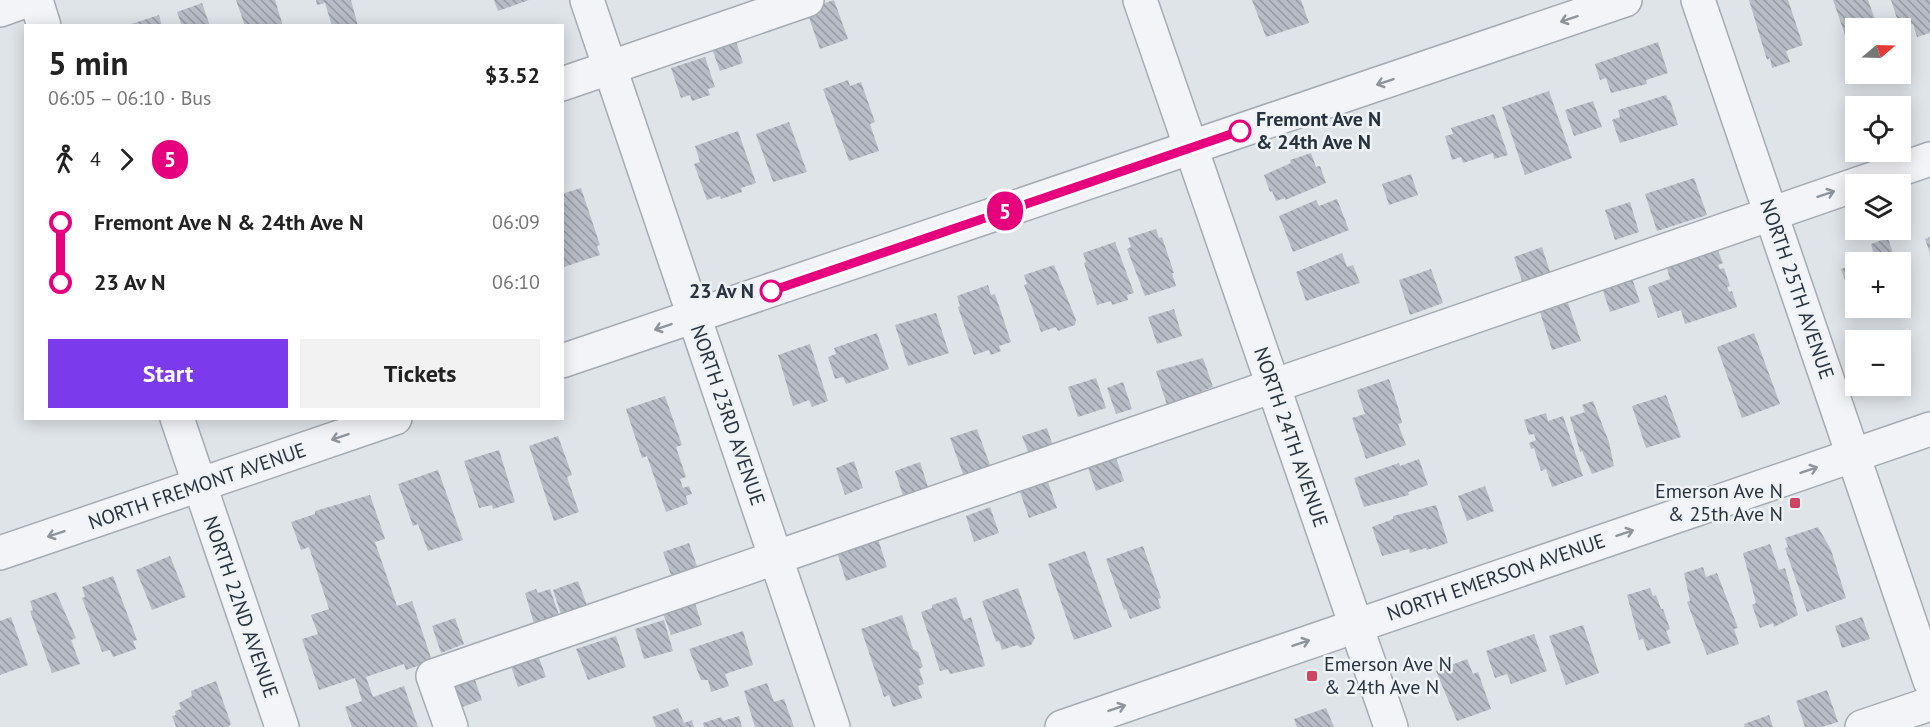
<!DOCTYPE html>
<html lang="en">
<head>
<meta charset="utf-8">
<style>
	:root { --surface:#fff; --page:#f2f2f2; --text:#222; --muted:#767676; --accent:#7c3aed }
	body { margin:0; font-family:"PT Sans",sans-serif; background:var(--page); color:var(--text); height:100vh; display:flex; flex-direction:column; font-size:22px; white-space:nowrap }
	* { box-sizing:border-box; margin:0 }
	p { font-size:20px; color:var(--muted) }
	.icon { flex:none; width:33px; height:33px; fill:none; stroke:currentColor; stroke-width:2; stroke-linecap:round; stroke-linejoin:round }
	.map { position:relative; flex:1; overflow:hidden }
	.details { position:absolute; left:24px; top:24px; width:540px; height:396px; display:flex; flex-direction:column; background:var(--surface); border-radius:0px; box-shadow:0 3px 15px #0003 }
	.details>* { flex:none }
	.badge { padding:0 12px; border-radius:20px; font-size:21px; line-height:39px }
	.needle { width:39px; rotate:71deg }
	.fabs { position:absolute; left:1845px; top:18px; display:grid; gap:12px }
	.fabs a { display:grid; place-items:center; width:66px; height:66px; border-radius:0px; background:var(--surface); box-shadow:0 3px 15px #0003; font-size:30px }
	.map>.badge { position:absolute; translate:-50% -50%; box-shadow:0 0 0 3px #fff }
	.legs { display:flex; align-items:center; gap:9px; height:66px; padding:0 24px; font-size:20px }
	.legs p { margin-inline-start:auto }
	.summary { display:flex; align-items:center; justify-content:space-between; height:102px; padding:0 24px }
	h1 { font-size:33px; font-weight:700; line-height:45px }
	.cta { display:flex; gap:12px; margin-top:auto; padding:12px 24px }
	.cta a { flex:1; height:69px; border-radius:0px; background:var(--accent); color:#fff; font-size:24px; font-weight:700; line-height:69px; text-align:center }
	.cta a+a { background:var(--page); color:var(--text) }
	ul { padding:0 24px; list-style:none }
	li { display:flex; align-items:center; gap:21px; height:60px; font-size:22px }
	li i { display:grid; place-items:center; width:9px; height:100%; margin:0 8px; background:currentColor }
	li i::after { content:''; width:15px; height:15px; margin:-8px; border:4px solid; border-radius:50%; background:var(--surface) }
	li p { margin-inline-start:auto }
	li:first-child i { background:linear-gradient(#0000 50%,currentColor 0) }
	li:last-child i { background:linear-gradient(currentColor 50%,#0000 0) }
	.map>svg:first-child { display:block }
</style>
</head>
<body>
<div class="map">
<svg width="1930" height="727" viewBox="0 0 1930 727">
	<defs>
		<pattern id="building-back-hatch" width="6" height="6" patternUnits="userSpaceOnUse" patternTransform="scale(1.5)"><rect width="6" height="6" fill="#b7bdc6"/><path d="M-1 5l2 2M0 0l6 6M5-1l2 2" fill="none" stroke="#959aa2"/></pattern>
	</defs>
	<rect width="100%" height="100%" fill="#dfe4e9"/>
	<g fill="url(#building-back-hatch)">
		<path d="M236,0H275L283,26H245Z"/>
		<path d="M316,0H351L358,26H332L325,3L317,5Z"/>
		<path d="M494,0H529L498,11Z"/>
		<path d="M834,0L848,39L820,49L806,9Z"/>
		<path d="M1252,0H1301L1309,23L1266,37Z"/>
		<path d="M1749,0H1788L1803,45L1786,51L1790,62L1772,68L1770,58L1767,60Z"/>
		<path d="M1833,0H1868L1878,28H1856V38L1847,41Z"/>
		<path d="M1891,0H1930V33L1917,37L1913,24L1900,28Z"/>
		<path d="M202,3L210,26H182L177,12Z"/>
		<path d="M159,15L162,26H128V25Z"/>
		<path d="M735,38L743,63L720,71L711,46Z"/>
		<path d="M1658,42L1668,73L1646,80L1647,84L1611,93L1606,78L1600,80L1595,64Z"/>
		<path d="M705,57L715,87L708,89L710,95L692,101L690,95L681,98L671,68Z"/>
		<path d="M848,80L850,86L861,82L875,122L870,124L879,151L849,161L823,89Z"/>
		<path d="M1549,91L1572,158L1525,175L1502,107Z"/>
		<path d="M1666,95L1668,100H1670L1678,125L1620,143L1612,120L1620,117L1618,110Z"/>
		<path d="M1593,101L1602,127L1574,136L1565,110Z"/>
		<path d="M1494,114L1508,155L1494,159L1493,153L1463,163L1461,157L1452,160L1445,136L1453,134L1451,128Z"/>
		<path d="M789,122L807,172L773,182L756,134Z"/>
		<path d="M738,131L756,183L741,188L742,192L721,199L720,196L707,200L694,164L700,162L695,146Z"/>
		<path d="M1311,153L1316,167L1320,166L1326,183L1285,200V198L1276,201L1272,191L1270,192L1264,175L1291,163L1290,160Z"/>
		<path d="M1411,174L1418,195L1389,205L1382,184Z"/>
		<path d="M1694,178L1707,215L1657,231L1645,194Z"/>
		<path d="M581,188L600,245L597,246L600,255L564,267L562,194Z"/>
		<path d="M1337,199L1349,230L1293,252L1279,216L1316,200L1319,206Z"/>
		<path d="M1630,202L1639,232L1615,240L1605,210Z"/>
		<path d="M1156,229L1159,238L1162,237L1174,273H1172L1176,286L1145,296L1127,249L1131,247L1128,238Z"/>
		<path d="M1930,237V253L1925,239Z"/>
		<path d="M1888,238L1896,262H1853L1874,255L1871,244Z"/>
		<path d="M1115,242L1134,293L1127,295L1128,300L1112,305L1111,301L1097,305L1084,263L1086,262L1083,253Z"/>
		<path d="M1542,247L1551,275L1523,284L1514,257Z"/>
		<path d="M1717,248L1723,263L1718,265L1720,269L1724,268L1730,286L1727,287L1729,292L1732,291L1737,307L1685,324L1681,310L1658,318L1648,287L1670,279L1666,265Z"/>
		<path d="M1342,253L1347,267L1353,265L1360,283L1306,301L1296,272Z"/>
		<path d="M1856,264V299L1852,300L1841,269Z"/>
		<path d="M1054,265L1076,320L1075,325L1058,331L1056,327L1041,332L1024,285L1027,284L1024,275Z"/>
		<path d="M1431,269L1443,303L1410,315L1399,280Z"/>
		<path d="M1630,272L1640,302L1610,312L1600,282Z"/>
		<path d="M988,285L991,295L995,294L1011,342L999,346L1001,351L991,355L989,350L974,355L958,307L960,306L957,296Z"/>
		<path d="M1900,290L1906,305L1900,306Z"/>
		<path d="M1568,303L1581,341L1552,350L1540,312Z"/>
		<path d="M1174,309L1182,336L1157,344L1148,317Z"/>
		<path d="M936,313L949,353L908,366L895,325Z"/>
		<path d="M877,333L889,369L846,384L843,377L835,379L828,357L836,354L834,348Z"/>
		<path d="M1754,333L1780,404L1742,418L1717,347Z"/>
		<path d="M810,344L828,401L812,407L809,400L793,406L778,355Z"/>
		<path d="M1203,358L1213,387L1167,405L1156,371Z"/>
		<path d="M1096,378L1106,408L1078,417L1068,387Z"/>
		<path d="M1389,379L1398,407L1402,423L1398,424L1406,445L1366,459L1352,418L1365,414L1357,390Z"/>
		<path d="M1123,382L1132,409L1116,414L1107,388Z"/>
		<path d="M1666,395L1681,437L1646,448L1632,406Z"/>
		<path d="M665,396L682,445L676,447L686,477L680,479L683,488L689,486L692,494L686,496L688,504L666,512L647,456L642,458L626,409Z"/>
		<path d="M1593,401L1609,442L1614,466L1592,474L1582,451L1580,452L1570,417L1585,412L1582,405Z"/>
		<path d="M1546,413L1548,421L1563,416L1583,476L1552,487L1546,469L1541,471L1534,448L1531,449L1529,443L1536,440L1534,434L1529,435L1524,420Z"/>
		<path d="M1047,428L1053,446L1029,454L1022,436Z"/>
		<path d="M977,429L991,468L964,477L950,438Z"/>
		<path d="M558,436L572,475L567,477L579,512L554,521L529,446Z"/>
		<path d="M499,450L515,502L493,509L492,505L479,508L464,461Z"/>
		<path d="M1114,452L1124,481L1096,491L1086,462Z"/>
		<path d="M1419,459L1428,485L1408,492L1409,495L1364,507L1354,478L1399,463L1400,466Z"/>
		<path d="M854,461L863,488L845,495L836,468Z"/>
		<path d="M920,462L928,487L903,496L895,471Z"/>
		<path d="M438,470L463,540L428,551L418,524L413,526L398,484Z"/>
		<path d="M1048,482L1057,508L1029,518L1020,492Z"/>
		<path d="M1485,486L1494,511L1467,521L1458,496Z"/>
		<path d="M370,495L385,539L375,542L397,606L412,601L432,661L406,670L404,664L366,677L373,697L404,686L418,727H352L345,707L362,701L355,678L319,690L302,639L318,634L311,615L329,609L309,547L301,550L291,522L315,514V511Z"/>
		<path d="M1436,505L1448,543L1427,550L1426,548L1410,553L1409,549L1382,556L1372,527L1393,519V516Z"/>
		<path d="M990,507L999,533L974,542L966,516Z"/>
		<path d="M1818,527L1831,550L1846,598L1807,612L1785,548L1788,547L1785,538Z"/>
		<path d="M877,536L887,567L846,581L836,549Z"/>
		<path d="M689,543L698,569L672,578L663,552Z"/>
		<path d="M1770,544L1779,570L1785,568L1798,615L1774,627L1773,623L1760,628L1752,605L1756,603L1743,553Z"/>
		<path d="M1143,546L1161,598L1158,599L1161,608L1130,619L1126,609L1124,610L1106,559Z"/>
		<path d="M1085,551L1112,627L1074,640L1048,564Z"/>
		<path d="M170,556L186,597L152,610L136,570Z"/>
		<path d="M1703,567L1706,577L1717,573L1738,628L1734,629L1739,644L1707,655L1687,602L1690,601L1684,573Z"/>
		<path d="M113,576L137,640L133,641L136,649L113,657L110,650L102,652L82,598L85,597L82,587Z"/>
		<path d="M578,581L588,608L562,617L553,590Z"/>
		<path d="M1018,588L1035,638L1031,645L1021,648L1017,645L1002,650L999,641L996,642L982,601Z"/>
		<path d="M1650,588L1653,596L1656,595L1661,609H1663L1670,629L1666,631L1671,643L1647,651L1643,639L1639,640L1627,595Z"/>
		<path d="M536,589L538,593L550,589L560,618L535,627L525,593Z"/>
		<path d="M56,592L76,638L71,640L80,664L52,673L30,611L33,610L30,601Z"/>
		<path d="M692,594L702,625L671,635L660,605Z"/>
		<path d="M956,597L964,620L971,617L985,666L950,674L948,669L940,671L921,612L932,608V605Z"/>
		<path d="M902,615L913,649L918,652L923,667L919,669L924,684L918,686L922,698L893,707L889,695L884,697L861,629Z"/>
		<path d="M11,617L28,665L0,675V621Z"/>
		<path d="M1862,617L1870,639L1842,648L1835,626Z"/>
		<path d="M455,618L464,644L441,653L432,626Z"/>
		<path d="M664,620L673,651L644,659L635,629Z"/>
		<path d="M1583,625L1599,673L1566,685L1549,636Z"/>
		<path d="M743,631L753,665L725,674L729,686L711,692L708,680H701L689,649Z"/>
		<path d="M1534,634L1547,671L1511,684L1507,674L1495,678L1486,651Z"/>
		<path d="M616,636L626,667L588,680L576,649Z"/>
		<path d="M535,647L546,677L518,687L508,657Z"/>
		<path d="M1467,659L1473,674L1478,672L1491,709L1457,721L1436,671Z"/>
		<path d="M471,669L482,700L454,710L444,678Z"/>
		<path d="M216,681L231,724L228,727H176L172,716L176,715L175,711L181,709L179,703L192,696L191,691Z"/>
		<path d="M767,683L774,702L784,699L794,727H755L744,691Z"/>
		<path d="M1827,690L1838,722L1822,727H1805L1796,701Z"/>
		<path d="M678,708L684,723L692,720L694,727H656L652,717Z"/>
		<path d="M1326,708L1334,727H1297L1294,719Z"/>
		<path d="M1769,715L1773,727H1745L1744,724Z"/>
		<path d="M739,716L742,727H704L703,723L721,717L723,721Z"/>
	</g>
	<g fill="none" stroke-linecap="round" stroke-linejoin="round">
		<g stroke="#a4abb3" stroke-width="36">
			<g id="minor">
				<path d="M36,0L44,26"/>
				<path d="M587,0L833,727"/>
				<path d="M1140,0L1391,727"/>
				<path d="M1698,0L1930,681"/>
				<path d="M0,10L28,0"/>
				<path d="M562,84L807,0"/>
				<path d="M562,361L1625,0"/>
				<path d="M177,418L282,727"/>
				<path d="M0,553L395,418"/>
				<path d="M451,727L433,676L1930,159"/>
				<path d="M1062,727L1930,429"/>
				<path d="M1862,727L1930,704"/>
			</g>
		</g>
		<use href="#minor" stroke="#f2f4f7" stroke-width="33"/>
	</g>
	<defs><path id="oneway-shaft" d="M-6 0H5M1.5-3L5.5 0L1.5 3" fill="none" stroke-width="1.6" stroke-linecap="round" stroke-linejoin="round" transform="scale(1.5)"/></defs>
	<g stroke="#8d949c">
		<use href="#oneway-shaft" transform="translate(1569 19) rotate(161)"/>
		<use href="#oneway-shaft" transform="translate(1385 82) rotate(161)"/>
		<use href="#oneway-shaft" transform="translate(1826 194) rotate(-19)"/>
		<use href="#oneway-shaft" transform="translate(663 327) rotate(161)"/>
		<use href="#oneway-shaft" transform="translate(340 437) rotate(161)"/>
		<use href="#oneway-shaft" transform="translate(1809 470) rotate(-19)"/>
		<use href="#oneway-shaft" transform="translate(1625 533) rotate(-19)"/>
		<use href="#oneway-shaft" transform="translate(56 534) rotate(161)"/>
		<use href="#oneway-shaft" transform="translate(1301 643) rotate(-19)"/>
		<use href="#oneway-shaft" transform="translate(1117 708) rotate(-19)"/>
	</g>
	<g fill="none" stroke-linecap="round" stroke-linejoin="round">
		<g stroke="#fff" stroke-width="14">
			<path id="line-1" d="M771,291L1240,131"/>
		</g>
		<use href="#line-1" stroke="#e6007e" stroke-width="9"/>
	</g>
	<g fill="#fff" stroke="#e6007e" stroke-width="3">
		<circle cx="1240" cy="131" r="10"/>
		<circle cx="771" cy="291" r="10"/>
	</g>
	<g fill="#cf4363" stroke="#eff3f6" stroke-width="2">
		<rect x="1789" y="497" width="12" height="12" rx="3"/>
		<rect x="1306" y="670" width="12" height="12" rx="3"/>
	</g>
	<g text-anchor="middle" stroke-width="5" stroke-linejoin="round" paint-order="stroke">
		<g font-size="20" font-weight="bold" fill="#283340" stroke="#eff3f6" text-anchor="start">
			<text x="1256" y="126">Fremont Ave N<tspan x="1256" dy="23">&amp; 24th Ave N</tspan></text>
			<text x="754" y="298" text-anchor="end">23 Av N</text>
		</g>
		<g font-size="20" fill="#283340" stroke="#eff3f6">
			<text transform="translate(1797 289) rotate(71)" y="7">NORTH 25TH AVENUE</text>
			<text transform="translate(728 415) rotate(71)" y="7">NORTH 23RD AVENUE</text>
			<text transform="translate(1291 437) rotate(71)" y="7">NORTH 24TH AVENUE</text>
			<text transform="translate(197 486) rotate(-19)" y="7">NORTH FREMONT AVENUE</text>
			<text transform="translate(1496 577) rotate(-19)" y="7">NORTH EMERSON AVENUE</text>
			<text transform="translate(241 607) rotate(71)" y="7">NORTH 22ND AVENUE</text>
		</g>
		<g font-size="20" fill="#283340" stroke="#eff3f6" text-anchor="end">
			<text x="1783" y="498">Emerson Ave N<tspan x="1783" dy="23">&amp; 25th Ave N</tspan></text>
			<text x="1324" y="671" text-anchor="start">Emerson Ave N<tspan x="1324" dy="23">&amp; 24th Ave N</tspan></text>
		</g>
	</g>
</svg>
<div class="fabs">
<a><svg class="needle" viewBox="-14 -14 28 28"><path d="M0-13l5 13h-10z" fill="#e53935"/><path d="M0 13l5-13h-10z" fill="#767676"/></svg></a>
<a><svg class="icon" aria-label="locate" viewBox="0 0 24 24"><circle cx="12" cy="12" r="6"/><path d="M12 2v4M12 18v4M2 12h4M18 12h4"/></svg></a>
<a><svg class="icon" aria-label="layers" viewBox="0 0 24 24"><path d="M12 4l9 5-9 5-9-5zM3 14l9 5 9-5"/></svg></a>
<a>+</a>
<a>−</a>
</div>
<b class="badge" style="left:1005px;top:211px;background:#e6007e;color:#fff">5</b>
<section class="details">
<div class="summary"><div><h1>5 min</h1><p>06:05 – 06:10 · Bus</p></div><b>$3.52</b></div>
<div class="legs"><svg class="icon" aria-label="walk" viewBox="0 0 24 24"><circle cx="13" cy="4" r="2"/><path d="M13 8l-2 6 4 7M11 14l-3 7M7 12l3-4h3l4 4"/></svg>4<svg class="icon" aria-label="forward" viewBox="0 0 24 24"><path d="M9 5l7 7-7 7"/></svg><b class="badge" style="background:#e6007e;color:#fff">5</b></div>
<ul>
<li><i style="color:#e6007e"></i><b>Fremont Ave N &amp; 24th Ave N</b><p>06:09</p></li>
<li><i style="color:#e6007e"></i><b>23 Av N</b><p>06:10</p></li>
</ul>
<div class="cta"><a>Start</a><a>Tickets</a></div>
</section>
</div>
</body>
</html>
